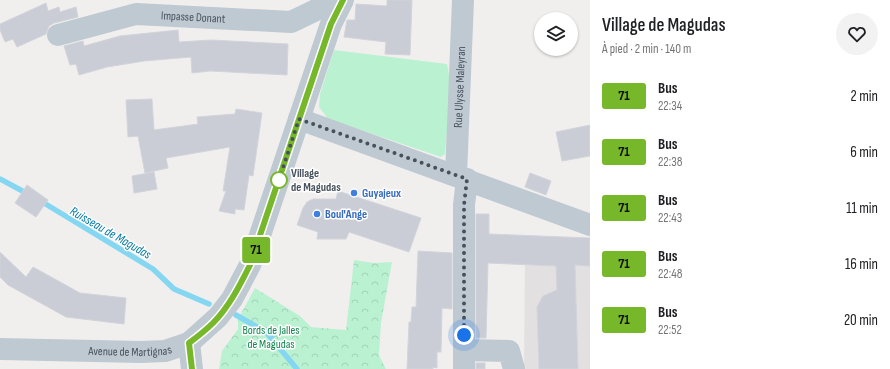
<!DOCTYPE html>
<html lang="fr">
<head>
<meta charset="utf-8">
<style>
	:root { --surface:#fff; --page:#f2f2f2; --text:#202124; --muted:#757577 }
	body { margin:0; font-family:"Sofia Sans Condensed",sans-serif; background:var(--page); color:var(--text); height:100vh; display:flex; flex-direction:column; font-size:15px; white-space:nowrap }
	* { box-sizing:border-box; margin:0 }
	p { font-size:13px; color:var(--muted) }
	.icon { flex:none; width:22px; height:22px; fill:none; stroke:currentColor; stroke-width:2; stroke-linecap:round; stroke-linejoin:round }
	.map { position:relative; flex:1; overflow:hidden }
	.side { display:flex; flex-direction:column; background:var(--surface); width:300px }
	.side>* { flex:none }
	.badge { padding:0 8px; border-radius:3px; font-size:14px; line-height:26px }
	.controls { position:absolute; left:534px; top:12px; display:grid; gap:8px }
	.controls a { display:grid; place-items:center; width:44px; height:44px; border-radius:50%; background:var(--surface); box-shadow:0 1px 3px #0004; font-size:20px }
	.you { position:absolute; width:20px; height:20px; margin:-10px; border:3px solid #fff; border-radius:50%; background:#1a73e8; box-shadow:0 0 0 6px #1a73e833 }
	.map>.badge { position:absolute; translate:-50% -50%; box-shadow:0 0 0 2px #fff }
	.round { display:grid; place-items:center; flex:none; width:42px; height:42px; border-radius:21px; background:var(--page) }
	.summary { display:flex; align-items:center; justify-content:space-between; height:68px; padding:0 12px }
	h1 { font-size:19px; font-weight:600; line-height:30px }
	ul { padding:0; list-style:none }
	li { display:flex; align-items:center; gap:12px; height:56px; padding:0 12px }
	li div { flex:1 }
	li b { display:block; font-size:15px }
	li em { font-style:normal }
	li .badge { min-width:44px; font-weight:700; text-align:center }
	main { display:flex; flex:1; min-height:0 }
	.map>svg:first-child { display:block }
</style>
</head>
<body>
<main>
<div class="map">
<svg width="590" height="369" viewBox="0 0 590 369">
	<defs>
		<pattern id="forest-crowns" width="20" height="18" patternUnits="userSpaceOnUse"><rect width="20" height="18" fill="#baf2d1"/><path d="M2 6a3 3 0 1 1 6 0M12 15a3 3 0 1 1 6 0" fill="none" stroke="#a1d1b6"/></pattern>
	</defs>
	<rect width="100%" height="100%" fill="#f1efee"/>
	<path fill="#e2e0e0" d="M590,238V369H524L525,264Z"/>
	<path fill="#baf2d1" d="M334,50L447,64L451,85L445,154L441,157L328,119L319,107L320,94Z"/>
	<path fill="url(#forest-crowns)" d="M354,260L374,263L392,262L381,323L379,355L386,369H219L222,351L238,329V319L255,288L300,316L311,327L346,330Z"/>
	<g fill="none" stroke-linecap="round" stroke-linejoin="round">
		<g stroke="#85d7f1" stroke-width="5.5">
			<path d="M0,179L28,194"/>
			<path d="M39,200L153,269L174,289L209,304"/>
			<path d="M236,315L266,332L297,369"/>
		</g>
	</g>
	<g fill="#cacdd5" stroke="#d2d4db">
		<path d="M387,0H412L410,55L385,54L386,42L344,37L347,20H355L356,4L387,6Z"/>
		<path d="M46,3L48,11L59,7L60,12L76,7L78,17L54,23L49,26L46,34L17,47L13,39L5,42L0,30V24Z"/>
		<path d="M178,30L179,42L211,40L288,44L287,75L210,71L192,73L191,57L144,61L107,67L79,75L76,64L70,65L64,46L83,41L84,46L120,36Z"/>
		<path d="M152,99L154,130L198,124L197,117L235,114L236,109L262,113L253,176L249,175L244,210L235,209V214L219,211L226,191H223L230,147L166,158L168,168L145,173L138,136L128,137L126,100Z"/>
		<path d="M590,125V156L562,161L556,132Z"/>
		<path d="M154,172L157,189L134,193L132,176Z"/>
		<path d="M530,173L551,181L546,195L525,187Z"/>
		<path d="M27,185L48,200L36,217L15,203Z"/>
		<path d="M338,191L421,218L409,252L349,232L346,239H317L318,232L297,225L303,208L307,202L313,199H336Z"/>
		<path d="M476,214H489V234L590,238V266L575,265L578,369H539L537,307L543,296L557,290L556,266L488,263L486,338H476Z"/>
		<path d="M418,251L452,253V309L442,308L441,352H437V368L433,367V369H407L409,322H411L412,307H416Z"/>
		<path d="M0,252L26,277L33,267L80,293L126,298L124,324L66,317L8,285L0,277Z"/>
		<rect x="476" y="363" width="9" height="6"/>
	</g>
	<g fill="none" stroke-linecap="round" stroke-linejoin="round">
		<g stroke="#bec9d2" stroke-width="22">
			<path id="s1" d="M58,35L136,14L291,22L318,9L324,0"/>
			<path d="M299,119L590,225"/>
			<path id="s2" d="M456,175L463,0"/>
			<path d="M189,343L192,369"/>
			<path id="s3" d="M0,349L141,352L165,351L189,343L218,317L232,299L250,265L331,24L343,0"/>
			<path d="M464,350L509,351L514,369"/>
			<path d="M464,369V205L467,179"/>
		</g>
	</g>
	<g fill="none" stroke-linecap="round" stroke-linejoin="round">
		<g stroke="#fff" stroke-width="9">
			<path id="line" d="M192,369L189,343C197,337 206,330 213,323C229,307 240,285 250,265L331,24L343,0"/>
		</g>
		<use href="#line" stroke="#76b82a" stroke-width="6"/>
		<path stroke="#46515d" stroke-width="4" stroke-dasharray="0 7.2" d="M279,180L299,119L467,179L464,205V335"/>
	</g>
	<circle fill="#fff" stroke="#76b82a" stroke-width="2" cx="279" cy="180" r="8"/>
	<g fill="#3f7fe0" stroke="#fff" stroke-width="1.5">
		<circle cx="354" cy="193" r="4"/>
		<circle cx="317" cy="214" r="4"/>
	</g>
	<g text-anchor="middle" stroke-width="3" stroke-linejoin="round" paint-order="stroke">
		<g font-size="12" fill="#46515d" stroke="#fff">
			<text dy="4" stroke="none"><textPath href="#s1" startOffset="138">Impasse Donant</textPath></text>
			<text dy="4" stroke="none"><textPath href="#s2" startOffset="88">Rue Ulysse Maleyran</textPath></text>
			<text dy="4" stroke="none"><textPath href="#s3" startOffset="130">Avenue de Martignas</textPath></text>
		</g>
		<g font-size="12" font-weight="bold" fill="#46515d" stroke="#fff" text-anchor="start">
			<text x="291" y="177">Village<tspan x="291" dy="14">de Magudas</tspan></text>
		</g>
		<g font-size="12" font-weight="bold" fill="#366cbe" stroke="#fff" text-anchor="start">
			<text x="362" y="197">Guyajeux</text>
			<text x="325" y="218">Boul'Ange</text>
		</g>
		<g font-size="12" fill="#11844e" stroke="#fff">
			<text x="271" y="334">Bords de Jalles<tspan x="271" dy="14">de Magudas</tspan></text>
		</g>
		<g font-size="13" font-style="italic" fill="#057da2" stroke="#fff">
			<text transform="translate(111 232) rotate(30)" y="5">Ruisseau de Magudas</text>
		</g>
	</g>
</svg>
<div class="controls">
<a><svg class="icon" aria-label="layers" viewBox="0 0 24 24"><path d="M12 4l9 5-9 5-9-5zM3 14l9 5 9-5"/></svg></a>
</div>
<div class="you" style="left:464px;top:335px"></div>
<b class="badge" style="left:256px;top:250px;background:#76b82a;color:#111">71</b>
</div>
<section class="side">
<div class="summary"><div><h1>Village de Magudas</h1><p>À pied · 2 min · 140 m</p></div><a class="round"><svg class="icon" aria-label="heart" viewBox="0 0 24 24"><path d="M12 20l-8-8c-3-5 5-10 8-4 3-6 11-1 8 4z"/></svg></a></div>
<ul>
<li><span class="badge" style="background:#76b82a;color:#111">71</span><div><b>Bus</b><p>22:34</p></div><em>2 min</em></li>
<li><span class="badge" style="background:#76b82a;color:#111">71</span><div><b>Bus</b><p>22:38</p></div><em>6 min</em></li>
<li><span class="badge" style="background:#76b82a;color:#111">71</span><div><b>Bus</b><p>22:43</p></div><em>11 min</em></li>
<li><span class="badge" style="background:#76b82a;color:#111">71</span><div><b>Bus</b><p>22:48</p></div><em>16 min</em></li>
<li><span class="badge" style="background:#76b82a;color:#111">71</span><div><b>Bus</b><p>22:52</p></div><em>20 min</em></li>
</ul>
</section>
</main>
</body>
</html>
